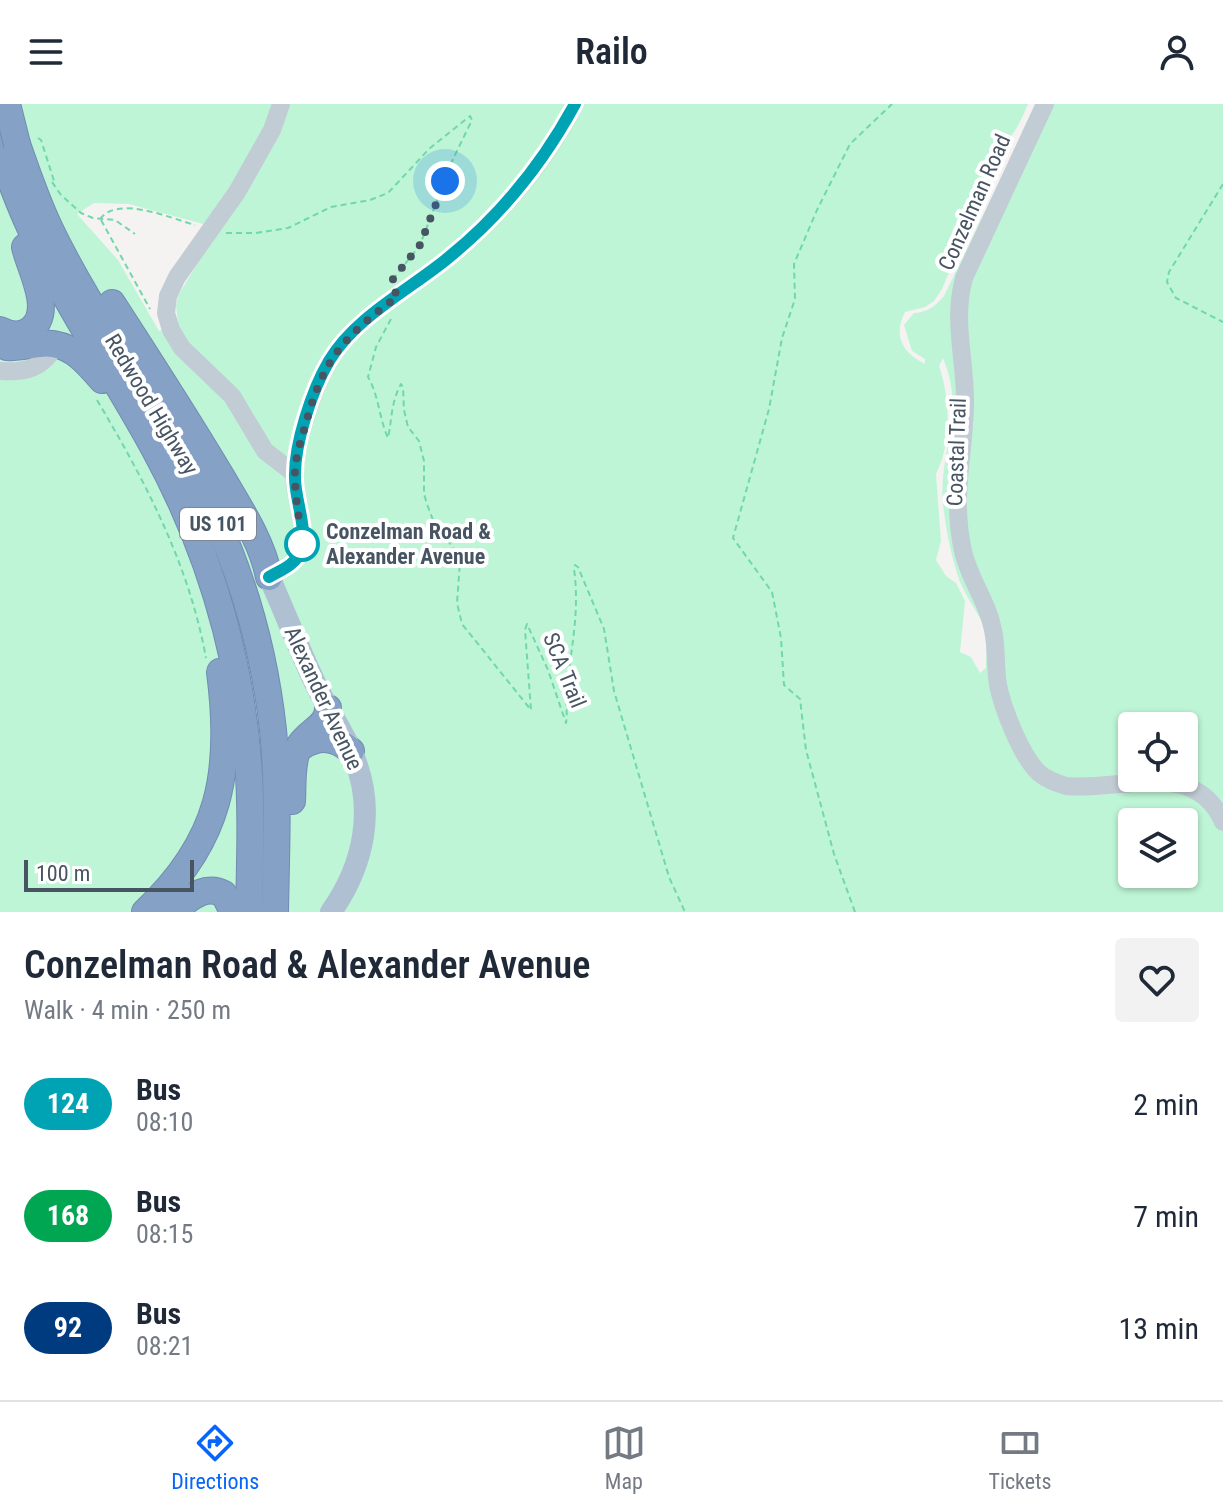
<!DOCTYPE html>
<html lang="en">
<head>
<meta charset="utf-8">
<style>
	:root { --surface:#fff; --page:#f2f2f3; --text:#1f2937; --muted:#747a83; --line:#e0e1e3; --accent:#0665fb }
	body { margin:0; font-family:"Roboto Condensed",sans-serif; background:var(--page); color:var(--text); height:100vh; display:flex; flex-direction:column; font-size:30px; white-space:nowrap }
	* { box-sizing:border-box; margin:0 }
	p { font-size:26px; color:var(--muted) }
	.icon { flex:none; width:44px; height:44px; fill:none; stroke:currentColor; stroke-width:2; stroke-linecap:round; stroke-linejoin:round }
	.map { position:relative; height:808px; overflow:hidden }
	.sheet { display:flex; flex-direction:column; background:var(--surface); flex:1 }
	.sheet>* { flex:none }
	.badge { padding:0 16px; border-radius:26px; font-size:28px; line-height:52px }
	.fabs { position:absolute; left:1118px; top:608px; display:grid; gap:16px }
	.fabs a { display:grid; place-items:center; width:80px; height:80px; border-radius:8px; background:var(--surface); box-shadow:0 2px 6px #0004; font-size:40px }
	.scale { position:absolute; left:24px; bottom:20px; width:170px; box-sizing:border-box; padding-left:8px; border:4px solid #475462; border-top:0; font-size:22px; line-height:28px; white-space:nowrap; color:#475462; -webkit-text-stroke:6px #fff; paint-order:stroke }
	.you { position:absolute; width:40px; height:40px; margin:-20px; border:6px solid #fff; border-radius:50%; background:#1a73e8; box-shadow:0 0 0 12px #1a73e833 }
	.map>.badge { position:absolute; translate:-50% -50%; box-shadow:0 0 0 4px #fff }
	.round { display:grid; place-items:center; flex:none; width:84px; height:84px; border-radius:8px; background:var(--page) }
	.overview { display:flex; align-items:center; justify-content:space-between; height:136px; padding:0 24px }
	h1 { font-size:38px; font-weight:600; line-height:60px }
	ul { padding:0; list-style:none }
	li { display:flex; align-items:center; gap:24px; height:112px; padding:0 24px }
	li div { flex:1 }
	li b { display:block; font-size:30px }
	li em { font-style:normal }
	li .badge { min-width:88px; font-weight:700; text-align:center }
	header { display:flex; justify-content:space-between; align-items:center; height:104px; padding:0 24px; background:var(--surface); font-size:36px; font-weight:600 }
	.dock { display:flex; justify-content:space-around; align-items:center; height:112px; border-top:2px solid var(--line); background:var(--surface); font-size:22px; color:var(--muted) }
	.dock a { display:grid; justify-items:center; gap:4px }
	.dock .on { color:var(--accent) }
	.map>svg:first-child { display:block }
</style>
</head>
<body>
<header><svg class="icon" aria-label="menu" viewBox="0 0 24 24"><path d="M4 6h16M4 12h16M4 18h16"/></svg>Railo<svg class="icon" aria-label="person" viewBox="0 0 24 24"><circle cx="12" cy="8" r="4"/><path d="M4 21q1-7 8-7t8 7"/></svg></header>
<div class="map">
<svg width="1223" height="808" viewBox="0 0 1223 808">
	<rect width="100%" height="100%" fill="#f5f2f2"/>
	<path fill="#bef5d6" fill-rule="evenodd" d="M0,0H1028C1021,16 1013,37 996,44V48L989,53V58L997,63L996,66L984,88L979,111L969,121L942,185L934,197L925,203L905,208C893,231 902,249 925,260V255L912,247L904,221L914,209C929,208 935,202 944,192L1037,0H1223V808H0ZM94,99L129,100L218,124L178,192L176,202L178,219L159,227L118,156L77,110ZM943,254C967,313 938,346 943,400C946,426 951,452 960,478C966,492 974,503 981,516C988,530 986,548 986,564L980,569L971,553L960,548L965,497L956,479L946,472L936,456L941,437L936,370C952,339 950,294 939,262ZM1132,622H1184V674H1132ZM1132,718H1184V770H1132Z"/>
	<g fill="none" stroke-linecap="round" stroke-linejoin="round">
		<g stroke="#708cb2" stroke-width="28">
			<g id="highway">
				<path d="M17,40C27,69 37,98 50,125C94,217 158,297 203,388C240,462 264,543 273,626C279,686 276,747 275,808"/>
				<path d="M0,43C31,153 100,245 154,344C207,441 239,547 248,656C252,707 250,758 249,808"/>
				<path d="M112,199C149,256 186,313 221,372C239,403 262,437 269,473"/>
				<path d="M0,226C10,231 20,233 30,226C55,208 30,166 25,143"/>
				<path d="M7,243C18,244 28,241 39,240C68,236 85,256 102,276"/>
				<path d="M301,643C319,631 336,633 351,647"/>
				<path d="M292,697C293,680 291,660 298,644C306,627 328,624 328,604"/>
				<path d="M145,808C221,737 233,668 220,568"/>
				<path d="M172,808C188,796 204,779 224,790L233,808"/>
			</g>
		</g>
		<g stroke="#71d8aa" stroke-width="2" stroke-dasharray="6 4" stroke-linecap="butt">
			<path d="M38,34L41,36L55,80"/>
			<path d="M52,78L61,91L81,109L93,114L115,116L135,130"/>
			<path d="M1223,80L1169,168L1167,178L1176,194L1223,218"/>
			<path d="M100,115C118,91 170,114 195,121"/>
			<path d="M101,116L150,205"/>
			<path d="M226,129H256L288,124L331,103L370,96L388,89L429,45L470,12L472,16L453,55L420,141L394,174"/>
			<path d="M391,215L376,243L368,273C379,292 379,314 388,334C392,315 391,298 401,280L403,283L404,306L408,323L419,337L424,357V390L428,403L433,416L456,448L460,458L457,499L462,520L531,606L525,526L527,520L548,566L566,619C568,609 565,599 566,588C571,546 580,507 574,465L575,461L578,463L604,525L614,587L669,773L685,808"/>
			<path d="M97,296C145,377 189,460 206,554"/>
			<path d="M855,808L834,750L806,646L800,595L784,581L781,534L772,488L733,434L769,305L782,234L795,195L794,160L817,106L850,40L892,0"/>
		</g>
		<g stroke="#c2ccd5" stroke-width="18">
			<path d="M281,0L272,26L237,88L177,173L168,192L166,209L171,226L182,244L232,292L265,347L295,370"/>
			<path d="M1045,0L964,174C952,218 966,257 965,301C964,353 951,392 963,447C969,475 988,498 993,526C997,544 995,563 998,581C1003,605 1021,652 1039,669C1047,676 1056,679 1066,682C1119,688 1195,653 1223,718"/>
			<path d="M0,267C26,269 44,264 56,240"/>
			<path d="M269,473C281,466 296,460 301,446C307,427 297,399 295,380C292,346 312,287 329,257C355,213 409,186 448,154C500,112 544,59 575,0"/>
		</g>
		<path stroke="#afc0d3" stroke-width="22" d="M269,473C286,510 300,549 318,585C329,607 343,628 353,651C376,705 364,761 331,808"/>
		<use href="#highway" stroke="#85a1c6" stroke-width="26"/>
		<g stroke="#708cb2" stroke-width="28" stroke-linecap="butt">
			<path id="highway-bridge" d="M7,0L17,40"/>
		</g>
		<use href="#highway-bridge" stroke="#85a1c6" stroke-width="26"/>
	</g>
	<g fill="none" stroke-linecap="round" stroke-linejoin="round">
		<g stroke="#fff" stroke-width="18">
			<path id="line" d="M269,473C281,466 296,461 301,446C308,425 295,396 295,374C294,340 312,286 329,257C355,213 409,186 448,154C500,112 543,59 575,0"/>
		</g>
		<use href="#line" stroke="#00a3b4" stroke-width="12"/>
		<path stroke="#475462" stroke-width="8" stroke-dasharray="0 14.4" d="M302,440C301,423 295,396 295,374C294,356 301,337 306,319C324,253 344,233 398,192L392,183L393,175L420,141L445,77"/>
	</g>
	<circle fill="#fff" stroke="#00a3b4" stroke-width="4" cx="302" cy="440" r="16"/>
	<g text-anchor="middle" stroke-width="8" stroke-linejoin="round" paint-order="stroke">
		<rect fill="#fff" stroke="#7e8791" stroke-width="2" x="180" y="404" width="76" height="32" rx="6"/>
		<g font-size="20" font-weight="bold" fill="#475462">
			<text x="218" y="427">US 101</text>
		</g>
		<g font-size="22" fill="#475462" stroke="#fff">
			<text transform="translate(974 98) rotate(-66)" y="8">Conzelman Road</text>
			<text transform="translate(152 300) rotate(59)" y="8">Redwood Highway</text>
			<text transform="translate(956 348) rotate(-88)" y="8">Coastal Trail</text>
			<text transform="translate(565 566) rotate(68)" y="8">SCA Trail</text>
			<text transform="translate(324 594) rotate(65)" y="8">Alexander Avenue</text>
		</g>
		<g font-size="22" font-weight="bold" fill="#475462" stroke="#fff" text-anchor="start">
			<text x="326" y="435">Conzelman Road &amp;<tspan x="326" dy="25">Alexander Avenue</tspan></text>
		</g>
	</g>
</svg>
<div class="fabs">
<a><svg class="icon" aria-label="locate" viewBox="0 0 24 24"><circle cx="12" cy="12" r="6"/><path d="M12 2v4M12 18v4M2 12h4M18 12h4"/></svg></a>
<a><svg class="icon" aria-label="layers" viewBox="0 0 24 24"><path d="M12 4l9 5-9 5-9-5zM3 14l9 5 9-5"/></svg></a>
</div>
<div class="scale">100 m</div>
<div class="you" style="left:445px;top:77px"></div>
</div>
<section class="sheet">
<div class="overview"><div><h1>Conzelman Road &amp; Alexander Avenue</h1><p>Walk · 4 min · 250 m</p></div><a class="round"><svg class="icon" aria-label="heart" viewBox="0 0 24 24"><path d="M12 20l-8-8c-3-5 5-10 8-4 3-6 11-1 8 4z"/></svg></a></div>
<ul>
<li><span class="badge" style="background:#00a3b4;color:#fff">124</span><div><b>Bus</b><p>08:10</p></div><em>2 min</em></li>
<li><span class="badge" style="background:#00a651;color:#fff">168</span><div><b>Bus</b><p>08:15</p></div><em>7 min</em></li>
<li><span class="badge" style="background:#003b80;color:#fff">92</span><div><b>Bus</b><p>08:21</p></div><em>13 min</em></li>
</ul>
</section>
<nav class="dock">
<a class="on"><svg class="icon" aria-label="directions" viewBox="0 0 24 24"><path d="M12 3l9 9-9 9-9-9zM9 14v-3h6M13 9l2 2-2 2"/></svg>Directions</a>
<a><svg class="icon" aria-label="map" viewBox="0 0 24 24"><path d="M3 6l6-2 6 2 6-2v14l-6 2-6-2-6 2zM9 4v14M15 6v14"/></svg>Map</a>
<a><svg class="icon" aria-label="tickets" viewBox="0 0 24 24"><path d="M3 7h18v10H3zM15 7v10"/></svg>Tickets</a>
</nav>
</body>
</html>
